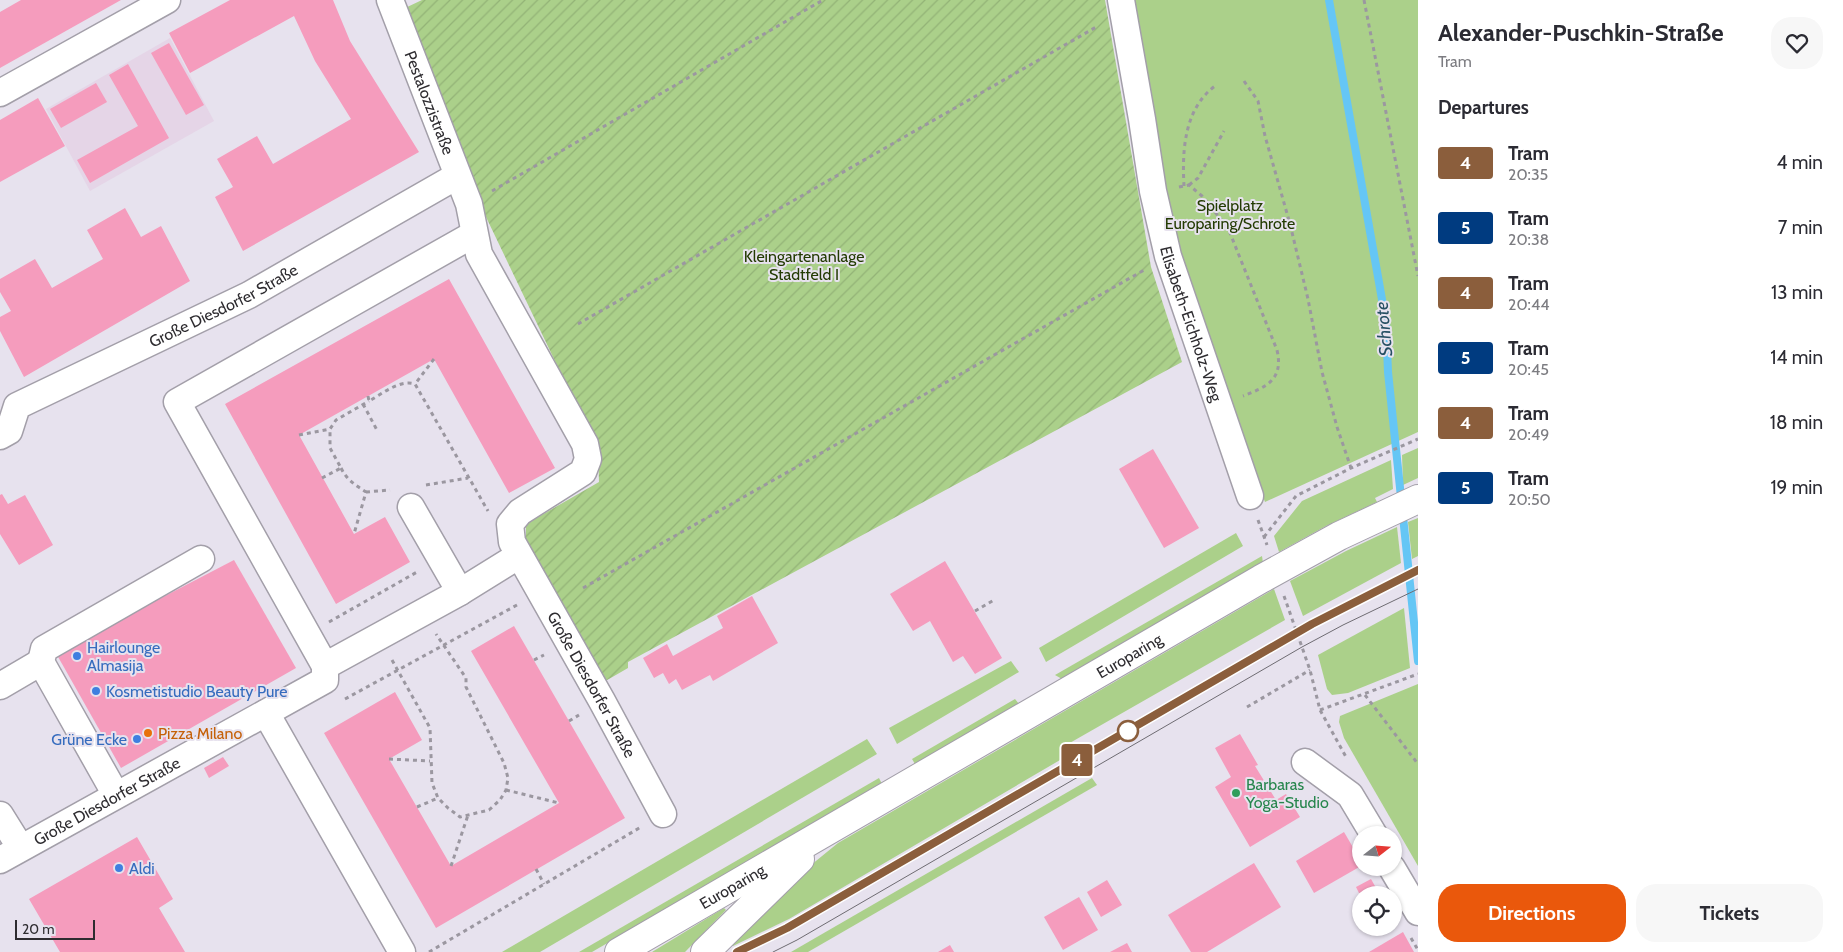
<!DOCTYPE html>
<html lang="en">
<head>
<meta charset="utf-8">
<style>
	:root { --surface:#fff; --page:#f7f7f7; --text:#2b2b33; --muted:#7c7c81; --accent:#ea580c }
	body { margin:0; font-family:Cabin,sans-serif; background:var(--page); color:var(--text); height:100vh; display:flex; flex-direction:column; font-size:19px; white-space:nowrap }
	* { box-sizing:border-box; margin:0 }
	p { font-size:16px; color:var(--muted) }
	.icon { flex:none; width:28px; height:28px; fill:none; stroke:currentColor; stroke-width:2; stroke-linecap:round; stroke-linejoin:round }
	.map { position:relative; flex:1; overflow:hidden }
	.drawer { display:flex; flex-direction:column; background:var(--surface); width:425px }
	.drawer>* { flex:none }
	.badge { padding:0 10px; border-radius:4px; font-size:18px; line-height:32px }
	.needle { width:32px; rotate:73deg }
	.buttons { position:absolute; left:1352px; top:826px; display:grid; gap:10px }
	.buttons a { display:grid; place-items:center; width:50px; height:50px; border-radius:50%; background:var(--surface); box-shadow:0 1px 4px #0004; font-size:25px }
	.scale { position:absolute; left:15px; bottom:12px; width:80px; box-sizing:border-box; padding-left:5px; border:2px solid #2e2c30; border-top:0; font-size:14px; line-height:18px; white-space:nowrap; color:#2e2c30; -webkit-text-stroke:4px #e7e2ee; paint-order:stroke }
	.map>.badge { position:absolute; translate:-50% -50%; box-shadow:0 0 0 2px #fff }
	h2 { padding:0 20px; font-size:19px; line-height:45px }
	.round { display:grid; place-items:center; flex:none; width:52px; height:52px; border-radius:20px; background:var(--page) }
	.summary { display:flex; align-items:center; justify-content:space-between; height:85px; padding:0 20px }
	h1 { font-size:24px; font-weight:700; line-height:38px }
	.cta { display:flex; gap:10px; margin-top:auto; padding:10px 20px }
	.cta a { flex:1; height:58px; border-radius:20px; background:var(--accent); color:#fff; font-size:20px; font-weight:700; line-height:58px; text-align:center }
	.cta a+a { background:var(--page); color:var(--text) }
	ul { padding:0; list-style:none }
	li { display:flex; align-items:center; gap:15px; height:65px; padding:0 20px }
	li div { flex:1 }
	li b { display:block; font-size:19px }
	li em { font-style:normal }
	li .badge { min-width:55px; font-weight:700; text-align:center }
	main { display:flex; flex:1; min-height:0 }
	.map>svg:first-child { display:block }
</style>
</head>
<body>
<main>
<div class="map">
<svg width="1418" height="952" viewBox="0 0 1418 952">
	<defs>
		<pattern id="garden-furrows" width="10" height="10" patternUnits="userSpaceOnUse" patternTransform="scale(1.25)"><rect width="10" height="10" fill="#abd08a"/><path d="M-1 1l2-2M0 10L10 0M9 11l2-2" fill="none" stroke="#93b377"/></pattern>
	</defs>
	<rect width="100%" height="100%" fill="#e7e2ee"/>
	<path fill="#e5d5e7" d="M170,38L214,121L90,191L46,109Z"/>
	<g fill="#abd08a">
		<path d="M1128,0H1418V432L1265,502L1193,305L1163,189Z"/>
		<path d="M1418,448V478L1403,485L1402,455Z"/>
		<path d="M1391,460L1393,489L1375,498L1377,502L1326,526L1279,552L1274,536L1302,501Z"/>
		<path d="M1418,518V556L1412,559L1408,522Z"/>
		<path d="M1397,527L1401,563L1303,616L1290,581L1346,551Z"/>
		<path d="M1236,533L1243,546L1046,662L1039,648Z"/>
		<path d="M1262,556L1263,563L1062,679L1055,675Z"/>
		<path d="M1274,589L1285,620L1068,744L1072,753L789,919L733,946L732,945L800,874L838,843Z"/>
		<path d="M1404,608L1410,668L1348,693L1332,695L1327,689L1318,655Z"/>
		<path d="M1011,661L1019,672L897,744L889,728Z"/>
		<path d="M1418,684V866L1344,738L1339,722L1340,716Z"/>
		<path d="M1015,699L1019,704L915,764L912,759Z"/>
		<path d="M867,739L877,754L540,952H502Z"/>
		<path d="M879,778L882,784L592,952H579Z"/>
		<path d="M1092,778L1097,785L808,952H791Z"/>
		<path d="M724,908L726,910L685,952H652Z"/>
	</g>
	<path fill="url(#garden-furrows)" d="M422,0H1105L1151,267L1182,362L628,662V668L602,683L526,542V524L599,482L598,451L475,194L403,9Z"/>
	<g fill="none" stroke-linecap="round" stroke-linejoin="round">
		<path stroke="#65c6f5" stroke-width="8" d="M1329,0L1386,322L1388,372L1418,661"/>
	</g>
	<g fill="#f59cbd">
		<path d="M21,0H121L0,68V12Z"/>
		<path d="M230,0H333L350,41L419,152L243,251L215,197L233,187L217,159L257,136L273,164L351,119L315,61L294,16L190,73L169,33Z"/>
		<path d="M169,43L204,105L186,115L151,53Z"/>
		<path d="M128,64L169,138L90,183L77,160L138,126L109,75Z"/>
		<path d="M96,83L107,102L61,128L50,109Z"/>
		<path d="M38,98L65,146L0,182V120Z"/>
		<path d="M125,208L141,237L161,226L190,281L24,377L0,331V317L11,311L0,292V279L35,259L52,288L103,259L87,230Z"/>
		<path d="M449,279L555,468L509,493L434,359L299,435L354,534L385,517L410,562L336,604L225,404Z"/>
		<path d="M1153,449L1199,528L1164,548L1119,469Z"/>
		<path d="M2,494L8,504L25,495L53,545L19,565L0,534V495Z"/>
		<path d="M234,560L296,668L121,768L57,655L115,622Z"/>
		<path d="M945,561L1002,658L975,674L963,656L953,662L930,621L913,631L890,594Z"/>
		<path d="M752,596L778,643L713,681L710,675L682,690L676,679L669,684L663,673L654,678L643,658L667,644L673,656L723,628L717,616Z"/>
		<path d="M514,626L625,818L436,928L324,733L395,692L422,740L389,759L451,866L559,803L471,651Z"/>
		<path d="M1240,734L1258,765L1255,766L1276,800L1286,794L1300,817L1250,847L1215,787L1231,777L1215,748Z"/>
		<path d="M223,757L229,766L209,778L204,768Z"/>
		<path d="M1344,832L1361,861V866L1314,893L1296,861Z"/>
		<path d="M137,837L173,899L159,908L185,952H60L29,899Z"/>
		<path d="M1254,863L1281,907L1207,952H1191L1168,915Z"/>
		<path d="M1371,879L1380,895H1360L1356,887Z"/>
		<path d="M1107,880L1122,905L1101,917L1087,892Z"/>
		<path d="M1079,897L1098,930L1063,950L1044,917Z"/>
		<path d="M1403,932L1414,952H1369Z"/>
		<path d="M1127,943L1132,952H1110Z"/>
		<path d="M950,945L954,952H938Z"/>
	</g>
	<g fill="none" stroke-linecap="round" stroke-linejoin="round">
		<g stroke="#a39fa9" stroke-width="29">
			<g id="minor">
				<path id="s1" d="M390,0L469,204L479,254L585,444L588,459L583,472L520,512L510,524L512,542L602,701L663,814"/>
				<path id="s2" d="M1121,0L1142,119L1153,191L1168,256L1250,496"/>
				<path d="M0,93L167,0"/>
				<path id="s3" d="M0,436L9,431L17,406L249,295L457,176"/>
				<path d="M411,507L460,592"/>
				<path d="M325,666L177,402L474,234"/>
				<path d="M0,686L41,662"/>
				<path d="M266,713L402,952"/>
				<path d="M1305,762L1350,795L1374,835"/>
				<path d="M116,795L41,662L44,649L201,559"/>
				<path d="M0,815L20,847"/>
				<path id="s4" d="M0,860L325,680V666L460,592L518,556"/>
				<path d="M1392,868L1418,912"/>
			</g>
		</g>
		<g stroke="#a39fa9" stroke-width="30">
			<g id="major">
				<path id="s5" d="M619,952L1261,579L1339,536L1418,499"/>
				<path d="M705,952L800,859"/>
			</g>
		</g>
		<g stroke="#9b97a0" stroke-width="3" stroke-dasharray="4 4" stroke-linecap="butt">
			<path d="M1364,0L1418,276"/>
			<path d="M1244,81L1258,101L1265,136L1290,224L1308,299L1322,372L1337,427L1351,468"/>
			<path d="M1189,185L1198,178L1224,131"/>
			<path d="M1184,186C1182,151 1184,109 1215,86"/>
			<path d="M1179,187L1189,185L1202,196L1228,228L1277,350C1284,380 1266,387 1243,396"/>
			<path d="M492,191L823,0"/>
			<path d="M578,324L1098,26"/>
			<path d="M434,359L415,384L488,511"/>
			<path d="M368,396L369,401C382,394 400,379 415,384"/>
			<path d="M363,404L378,432"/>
			<path d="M299,435L330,429L336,420L369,401"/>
			<path d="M341,468C347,480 355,485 366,492L354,534"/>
			<path d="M322,478L341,468L330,448V429"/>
			<path d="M426,485L468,478"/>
			<path d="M366,492L390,490"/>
			<path d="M1258,520L1267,545"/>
			<path d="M1264,537L1296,496L1351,468L1418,439"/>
			<path d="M583,588L1146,269"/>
			<path d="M1284,596L1310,670L1320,710L1346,757"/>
			<path d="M975,611L994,600"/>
			<path d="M329,622L417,572"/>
			<path d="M392,660L430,728L432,783L438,798L448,808L460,817L489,810L500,800L506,790L508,778L504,763L466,687V678L436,634"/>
			<path d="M534,660L544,655"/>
			<path d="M1365,695L1418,764"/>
			<path d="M345,699L517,605"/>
			<path d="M1247,707L1310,670"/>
			<path d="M1320,710L1418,674"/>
			<path d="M569,721L579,715"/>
			<path d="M389,759L430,761"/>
			<path d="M506,790L559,803"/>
			<path d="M417,807L438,798"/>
			<path d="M451,866L468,815"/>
			<path d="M536,869L544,884"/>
			<path d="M1411,938L1418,950"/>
			<path d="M429,952L641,827"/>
		</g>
		<use href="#minor" stroke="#fff" stroke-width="26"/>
		<use href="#major" stroke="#fff" stroke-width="28"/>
		<g stroke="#6e6b72" stroke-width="1">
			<path d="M737,952L787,928L1312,624L1418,570"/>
			<path d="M773,952L797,940L1302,647L1343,625L1418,589"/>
		</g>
	</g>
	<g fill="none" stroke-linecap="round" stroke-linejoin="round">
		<g stroke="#fff" stroke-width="11">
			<path id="line" d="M737,952L787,928L1312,624L1418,570"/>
		</g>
		<use href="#line" stroke="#8b5e3c" stroke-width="8"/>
	</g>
	<g fill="#3f7fe0" stroke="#e7e2ee" stroke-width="2">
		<circle cx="77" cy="656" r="5"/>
		<circle cx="96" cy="691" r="5"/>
		<circle cx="137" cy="739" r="5"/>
		<circle cx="119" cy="868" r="5"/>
	</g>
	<circle fill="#fff" stroke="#8b5e3c" stroke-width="2.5" cx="1128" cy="731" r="10"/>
	<circle fill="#e8710a" stroke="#e7e2ee" stroke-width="2" cx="148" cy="733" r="5"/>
	<circle fill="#2e9e5b" stroke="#e7e2ee" stroke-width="2" cx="1236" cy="793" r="5"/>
	<g text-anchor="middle" stroke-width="4" stroke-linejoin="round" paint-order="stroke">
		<g font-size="16" fill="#2e2c30" stroke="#e7e2ee">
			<text dy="6" stroke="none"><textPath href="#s1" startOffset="110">Pestalozzistraße</textPath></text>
			<text dy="6" stroke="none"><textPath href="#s3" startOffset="266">Große Diesdorfer Straße</textPath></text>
			<text dy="6" stroke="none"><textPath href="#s2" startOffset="332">Elisabeth-Eichholz-Weg</textPath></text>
			<text dy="6" stroke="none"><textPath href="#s5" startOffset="590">Europaring</textPath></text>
			<text dy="6" stroke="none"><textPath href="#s1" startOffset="788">Große Diesdorfer Straße</textPath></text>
			<text dy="6" stroke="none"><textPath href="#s4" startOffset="122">Große Diesdorfer Straße</textPath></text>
			<text dy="6" stroke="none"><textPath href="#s5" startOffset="131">Europaring</textPath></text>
		</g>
		<g font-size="16" fill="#233b02" stroke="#e7e2ee">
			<text x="1230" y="211">Spielplatz<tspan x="1230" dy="18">Europaring/Schrote</tspan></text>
			<text x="804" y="262">Kleingartenanlage<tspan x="804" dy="18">Stadtfeld I</tspan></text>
		</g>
		<g font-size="16" fill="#366cbe" stroke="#e7e2ee" text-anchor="start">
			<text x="87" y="653">Hairlounge<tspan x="87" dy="18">Almasija</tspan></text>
			<text x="106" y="697">Kosmetistudio Beauty Pure</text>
			<text x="127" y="745" text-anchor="end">Grüne Ecke</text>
			<text x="129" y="874">Aldi</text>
		</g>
		<g font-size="16" fill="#c56008" stroke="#e7e2ee" text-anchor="start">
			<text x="158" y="739">Pizza Milano</text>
		</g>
		<g font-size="16" fill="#27864d" stroke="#e7e2ee" text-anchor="start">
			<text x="1246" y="790">Barbaras<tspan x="1246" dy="18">Yoga-Studio</tspan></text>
		</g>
		<g font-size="18" font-style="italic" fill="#264f63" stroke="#e7e2ee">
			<text transform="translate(1384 329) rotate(-95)" y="6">Schrote</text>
		</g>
	</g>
</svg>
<div class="buttons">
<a><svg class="needle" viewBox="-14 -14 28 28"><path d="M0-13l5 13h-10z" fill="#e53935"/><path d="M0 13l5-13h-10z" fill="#7c7c81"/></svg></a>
<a><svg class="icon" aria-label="locate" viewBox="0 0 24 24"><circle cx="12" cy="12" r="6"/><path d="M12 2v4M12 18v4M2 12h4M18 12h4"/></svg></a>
</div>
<div class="scale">20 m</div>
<b class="badge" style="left:1077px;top:760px;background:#8b5e3c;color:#fff">4</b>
</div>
<section class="drawer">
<div class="summary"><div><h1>Alexander-Puschkin-Straße</h1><p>Tram</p></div><a class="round"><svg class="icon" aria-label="heart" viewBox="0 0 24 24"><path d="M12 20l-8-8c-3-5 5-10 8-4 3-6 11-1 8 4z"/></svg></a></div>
<h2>Departures</h2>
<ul>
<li><span class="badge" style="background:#8b5e3c;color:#fff">4</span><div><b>Tram</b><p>20:35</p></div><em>4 min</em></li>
<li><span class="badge" style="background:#003b80;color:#fff">5</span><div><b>Tram</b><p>20:38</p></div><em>7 min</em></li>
<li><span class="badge" style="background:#8b5e3c;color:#fff">4</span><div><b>Tram</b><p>20:44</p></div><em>13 min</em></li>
<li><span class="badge" style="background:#003b80;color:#fff">5</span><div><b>Tram</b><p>20:45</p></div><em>14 min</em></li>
<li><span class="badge" style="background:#8b5e3c;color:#fff">4</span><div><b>Tram</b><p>20:49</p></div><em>18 min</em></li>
<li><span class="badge" style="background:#003b80;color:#fff">5</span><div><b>Tram</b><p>20:50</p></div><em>19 min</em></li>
</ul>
<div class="cta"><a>Directions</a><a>Tickets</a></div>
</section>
</main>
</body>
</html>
